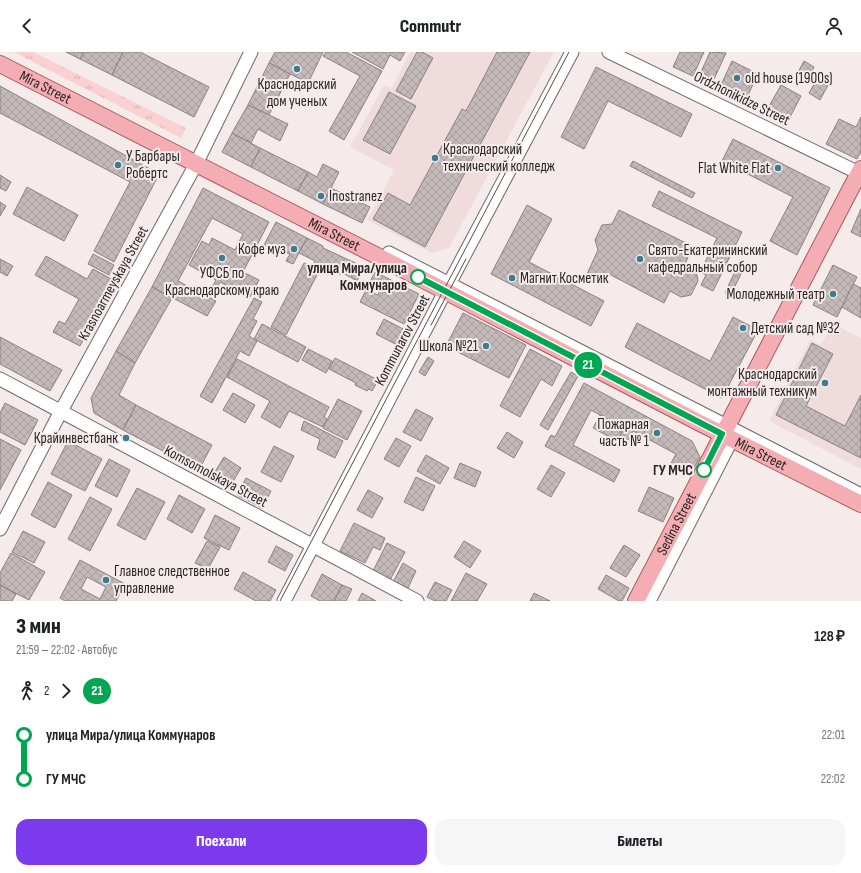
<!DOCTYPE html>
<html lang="ru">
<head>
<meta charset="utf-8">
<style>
	:root { --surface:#fff; --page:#f6f6f6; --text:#202124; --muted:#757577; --accent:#7c3aed }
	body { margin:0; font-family:"Sofia Sans Condensed",sans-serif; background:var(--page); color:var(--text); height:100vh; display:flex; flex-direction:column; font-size:15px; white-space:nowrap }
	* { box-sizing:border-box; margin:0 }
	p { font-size:13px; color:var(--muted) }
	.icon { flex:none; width:22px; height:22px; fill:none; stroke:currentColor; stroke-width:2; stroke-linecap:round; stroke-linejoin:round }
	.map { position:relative; height:549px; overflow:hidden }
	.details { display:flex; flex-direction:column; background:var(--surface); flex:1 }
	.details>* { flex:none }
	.badge { padding:0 8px; border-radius:13px; font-size:14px; line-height:26px }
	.map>.badge { position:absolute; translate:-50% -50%; box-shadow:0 0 0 2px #fff }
	.legs { display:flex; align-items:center; gap:6px; height:44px; padding:0 16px; font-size:13px }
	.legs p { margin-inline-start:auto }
	.headline { display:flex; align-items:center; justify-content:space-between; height:68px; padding:0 16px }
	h1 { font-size:22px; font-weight:800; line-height:30px }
	.cta { display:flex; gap:8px; margin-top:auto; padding:8px 16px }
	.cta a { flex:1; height:46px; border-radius:12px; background:var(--accent); color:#fff; font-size:16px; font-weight:800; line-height:46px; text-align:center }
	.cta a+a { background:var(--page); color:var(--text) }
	ul { padding:0 16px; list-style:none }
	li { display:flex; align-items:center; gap:14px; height:44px; font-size:15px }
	li i { display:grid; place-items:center; width:6px; height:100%; margin:0 5px; background:currentColor }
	li i::after { content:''; width:10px; height:10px; margin:-5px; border:3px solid; border-radius:50%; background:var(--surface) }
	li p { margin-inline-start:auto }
	li:first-child i { background:linear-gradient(#0000 50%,currentColor 0) }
	li:last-child i { background:linear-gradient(currentColor 50%,#0000 0) }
	header { display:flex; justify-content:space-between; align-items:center; height:52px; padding:0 16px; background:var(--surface); font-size:18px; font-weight:800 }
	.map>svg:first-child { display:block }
</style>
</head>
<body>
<header><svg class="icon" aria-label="back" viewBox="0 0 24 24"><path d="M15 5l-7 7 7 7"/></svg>Commutr<svg class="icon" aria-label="person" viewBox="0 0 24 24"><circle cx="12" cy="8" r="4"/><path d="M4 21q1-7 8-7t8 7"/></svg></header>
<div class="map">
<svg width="861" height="549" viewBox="0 0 861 549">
	<defs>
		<pattern id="grass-tufts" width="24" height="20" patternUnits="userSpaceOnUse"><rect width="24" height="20" fill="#fad1d2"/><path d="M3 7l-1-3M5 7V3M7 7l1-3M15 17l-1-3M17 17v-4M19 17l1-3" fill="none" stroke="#d6b3b4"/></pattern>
		<pattern id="building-cross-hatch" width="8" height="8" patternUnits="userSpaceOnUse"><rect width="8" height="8" fill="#c4b9b9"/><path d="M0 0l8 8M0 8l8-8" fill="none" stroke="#a89f9f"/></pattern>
	</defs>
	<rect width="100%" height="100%" fill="#f6ebeb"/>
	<g fill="#f0dcdc">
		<path d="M410,0H554L449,196L432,201L367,168L394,118L350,95L384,33L392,36Z"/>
		<path d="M832,272L861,286V417L769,369L810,288L821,293Z"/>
	</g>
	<path fill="url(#grass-tufts)" d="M14,0H33L186,76L181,86Z"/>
	<g fill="url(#building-cross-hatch)" stroke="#8b8181" fill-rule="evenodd">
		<path d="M66,0H84L80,7Z"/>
		<path d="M84,0H123L112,23L80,7Z"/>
		<path d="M123,0H140L209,35L194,65L112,23Z"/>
		<path d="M275,0H323L308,31L269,11Z"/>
		<path d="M326,0H346L382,19L344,88L329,79L360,24L323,4Z"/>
		<path d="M352,0H405L400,9L390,3L383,17Z"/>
		<path d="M417,0H422L433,6L411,47L396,39Z"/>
		<path d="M497,0H530L425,195L373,167L388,141L410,153L462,57L466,59Z"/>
		<path d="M680,0H704L693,24L673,15Z"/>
		<path d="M710,0L726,1L714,27L701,20Z"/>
		<path d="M732,9L758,22L747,45L721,33Z"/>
		<path d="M804,9L814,15L807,30L796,24Z"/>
		<path d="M269,11L290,22L269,63L248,53Z"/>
		<path d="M596,15L692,62L681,85L608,49L584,97L561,85Z"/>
		<path d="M821,20L832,26L820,48L809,41Z"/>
		<path d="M781,33L801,44L789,67L768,56Z"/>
		<path d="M0,34L159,122L114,210L94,199L130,130L0,61Z"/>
		<path d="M389,40L416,54L390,102L363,88Z"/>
		<path d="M248,53L288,72L280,89L258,77L251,91L232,81Z"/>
		<path d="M861,65V100L857,107L826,92L839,67L856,75Z"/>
		<path d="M232,81L260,96L251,115L222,100Z"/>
		<path d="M733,87L830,136L797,203L770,189L793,145L722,109Z"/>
		<path d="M260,96L308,120L298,139L251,115Z"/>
		<path d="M633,109L695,141L692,146L630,114Z"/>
		<path d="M323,112L339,120L323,152L298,139L308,120L317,125Z"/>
		<path d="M0,123L11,130L6,139L0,136Z"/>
		<path d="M27,135L78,163L64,189L13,162Z"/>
		<path d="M203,136L269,170L243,220L259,228L250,245L220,230L212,245L208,242L216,228L189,213L202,189L209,193L212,186L235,198L243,182L212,166L178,229L216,249L207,264L152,235Z"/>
		<path d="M331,136L370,155L362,171L323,152Z"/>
		<path d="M659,139L742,180L713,239L701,233L706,223L700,220L717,186L652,154Z"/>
		<path d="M0,150L6,154L0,164Z"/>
		<path d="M527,153L552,167L529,210L604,249L591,274L491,222Z"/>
		<path d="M861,157V185L851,180Z"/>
		<path d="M619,158L686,191L689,203L685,212L696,218L698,229L691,243L681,245L670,239L664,251L609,222L605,232L587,222L598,198L595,188L602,173L612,172Z"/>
		<path d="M276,170L307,186L293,212L286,209L290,202L277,196L275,201L263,195Z"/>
		<path d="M307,186L323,194V196L364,215L357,229L341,220L340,223L323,214L322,216L314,212L315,209L299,201Z"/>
		<path d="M93,202L114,213L109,223L88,212Z"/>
		<path d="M46,204L87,227L93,217L115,229L80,294L53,280L59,269L65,272L79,247L35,223Z"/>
		<path d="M0,207L13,214L7,224L0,220Z"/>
		<path d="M304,211L319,219L286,283L271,275Z"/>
		<path d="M738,213L744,216L730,244L725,241Z"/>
		<path d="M833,213L857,225L837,265L813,253Z"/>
		<path d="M375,220L419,242L404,272L360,250L366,238L378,243L380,238L369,232Z"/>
		<path d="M853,232L861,236V266L842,255Z"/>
		<path d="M152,235L172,246L135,311L116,299Z"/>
		<path d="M254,246L262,250L253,267L257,269L249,284L257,289L249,304L240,299L212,351L200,344Z"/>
		<path d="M463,261L526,293L509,326L446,294Z"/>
		<path d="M733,265L758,278L722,346L625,295L637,271L710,309Z"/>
		<path d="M384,267L407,279L399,294L376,282Z"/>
		<path d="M262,272L306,295L298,310L254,287Z"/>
		<path d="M0,285L62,318L50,339L0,312Z"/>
		<path d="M812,291L833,302L806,354L845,374L861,343V406L776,363Z"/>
		<path d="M308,297L332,309L326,321L302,308Z"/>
		<path d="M530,297L562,314L552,334L541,327L520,365L500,354Z"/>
		<path d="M116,299L135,311L119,343L136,353L123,378L94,361L91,346Z"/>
		<path d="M428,305L434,309L425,324L419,320Z"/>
		<path d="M335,306L378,328L372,339L369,337L367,339L355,333L356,331L329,317Z"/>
		<path d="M237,307L329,355L324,365L327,367L323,375L289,359L280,376L261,365L270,349L227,325Z"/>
		<path d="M571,320L578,324L548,378L540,373Z"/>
		<path d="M584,331L692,389L700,405L690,423L670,413L676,402L633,379L624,395L616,391L624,376L591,358L573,393L620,418L614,430L545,394L551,383L555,385Z"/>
		<path d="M233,341L255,353L245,371L223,358Z"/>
		<path d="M338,347L362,359L347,388L323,376Z"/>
		<path d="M5,351L38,368L25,393L0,380V361Z"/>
		<path d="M136,353L212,393L199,418L123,378Z"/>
		<path d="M416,357L433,366L421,389L403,380Z"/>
		<path d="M600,363L624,376L617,389L593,376Z"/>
		<path d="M304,369L343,389L335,406L317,397L320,387L301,378Z"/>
		<path d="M507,380L523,390L514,406L497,396Z"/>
		<path d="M396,386L411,394L399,415L384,407Z"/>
		<path d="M0,387L21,398L0,438Z"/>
		<path d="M68,389L102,407L85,439L51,422Z"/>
		<path d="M274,394L294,404L281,430L261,420Z"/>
		<path d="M426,403L449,416L440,432L417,419Z"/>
		<path d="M224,405L241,416L231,433L213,423Z"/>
		<path d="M109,407L130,418L117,445L95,434Z"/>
		<path d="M460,411L481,420L475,435L454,426Z"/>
		<path d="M551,413L565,421L551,445L537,437Z"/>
		<path d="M416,425L435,434L423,459L404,450Z"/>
		<path d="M246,426L271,439L262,456L237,443Z"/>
		<path d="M48,430L72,443L55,476L31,463Z"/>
		<path d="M649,435L674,446L663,470L638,459Z"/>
		<path d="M137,436L165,450L145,488L117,473Z"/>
		<path d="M368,438L383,446L372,466L357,458Z"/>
		<path d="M179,443L205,457L192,481L167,467Z"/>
		<path d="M90,445L112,457L90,499L68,487Z"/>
		<path d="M215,463L240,476L229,498L204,486Z"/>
		<path d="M354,471L385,486L380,498L373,495L365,511L340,499Z"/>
		<path d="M23,479L45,490L34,511L12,500Z"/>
		<path d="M207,489L220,495L208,517L195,511Z"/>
		<path d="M464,489L481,499L470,516L454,505Z"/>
		<path d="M387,491L405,500L390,528L373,519Z"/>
		<path d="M624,493L640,503L626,525L610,516Z"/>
		<path d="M276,494L293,503L285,519L268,510Z"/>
		<path d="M11,501L45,520L29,548L0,533V521Z"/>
		<path d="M80,508L125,532L116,549H65L60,546ZM87,525L106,535L100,547L81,537Z"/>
		<path d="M403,511L416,519L407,538L393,530Z"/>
		<path d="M243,520L276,538L270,549H256L234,537Z"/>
		<path d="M466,521L487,532L477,549H451Z"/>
		<path d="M322,522L342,533L334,549H320L311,544Z"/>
		<path d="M606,523L629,536L622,549H619L598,537Z"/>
		<path d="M435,530L452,538L446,549H435L427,545Z"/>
		<path d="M0,533L16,542L12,549H0Z"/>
		<path d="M342,533L352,537L346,549H334Z"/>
		<path d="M362,541L376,549H358Z"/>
		<path d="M534,541L550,549H530Z"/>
	</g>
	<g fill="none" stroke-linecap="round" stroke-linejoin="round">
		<g stroke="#716768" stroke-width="15">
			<g id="minor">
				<path d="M609,0L861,122"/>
				<path d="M389,201L861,443"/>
				<path d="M0,327L417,549"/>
				<path d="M0,477L61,359L196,112L251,0"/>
				<path d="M284,549L449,232L572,0"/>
				<path d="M649,549L736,379"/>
			</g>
		</g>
		<g stroke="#a85a61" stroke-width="18">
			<g id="major">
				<path id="s1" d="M0,12L391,211L700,371L861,452"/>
				<path id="s2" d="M636,549L861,117"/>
			</g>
		</g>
		<use href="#minor" stroke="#fff" stroke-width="13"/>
		<use href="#major" stroke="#f4adb3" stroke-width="16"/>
		<g stroke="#524d4d" stroke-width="1">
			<path d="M431,273L466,207"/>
			<path d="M280,549L569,0"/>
		</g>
	</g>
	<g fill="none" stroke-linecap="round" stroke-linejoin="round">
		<g stroke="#fff" stroke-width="9">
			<path id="line-1" d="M418,225L722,382L704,418"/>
		</g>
		<use href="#line-1" stroke="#00a651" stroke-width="6"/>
	</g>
	<g fill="#3d7b91" stroke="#f6ebeb" stroke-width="1.5">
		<circle cx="297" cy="17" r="4"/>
		<circle cx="737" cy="26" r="4"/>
		<circle cx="435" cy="106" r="4"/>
		<circle cx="118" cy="113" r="4"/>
		<circle cx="778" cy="116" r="4"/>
		<circle cx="321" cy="144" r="4"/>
		<circle cx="294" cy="197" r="4"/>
		<circle cx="222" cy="206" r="4"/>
		<circle cx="640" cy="207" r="4"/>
		<circle cx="512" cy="226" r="4"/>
		<circle cx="833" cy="242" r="4"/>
		<circle cx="743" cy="276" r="4"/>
		<circle cx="486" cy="294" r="4"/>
		<circle cx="825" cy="331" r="4"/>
		<circle cx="657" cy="381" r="4"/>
		<circle cx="126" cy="386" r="4"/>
		<circle cx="106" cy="528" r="4"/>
	</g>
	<g fill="#fff" stroke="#00a651" stroke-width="2">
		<circle cx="418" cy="225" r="7"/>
		<circle cx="704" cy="418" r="7"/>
	</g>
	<g text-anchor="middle" stroke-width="4" stroke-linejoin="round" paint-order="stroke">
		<g font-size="15" fill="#292525" stroke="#f6ebeb" text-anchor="start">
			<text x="745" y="31">old house (1900s)</text>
			<text x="297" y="37" text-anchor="middle">Краснодарский<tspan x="297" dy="17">дом ученых</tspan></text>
			<text x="443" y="102">Краснодарский<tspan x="443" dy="17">технический колледж</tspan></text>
			<text x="126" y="109">У Барбары<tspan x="126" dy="17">Робертс</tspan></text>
			<text x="770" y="121" text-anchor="end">Flat White Flat</text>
			<text x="329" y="149">Inostranez</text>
			<text x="286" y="202" text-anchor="end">Кофе муз</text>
			<text x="648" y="203">Свято-Екатерининский<tspan x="648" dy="17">кафедральный собор</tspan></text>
			<text x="222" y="226" text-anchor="middle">УФСБ по<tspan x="222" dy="17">Краснодарскому краю</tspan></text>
			<text x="520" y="231">Магнит Косметик</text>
			<text x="825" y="247" text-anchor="end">Молодежный театр</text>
			<text x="751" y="281">Детский сад №32</text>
			<text x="478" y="299" text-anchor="end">Школа №21</text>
			<text x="817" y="327" text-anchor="end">Краснодарский<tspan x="817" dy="17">монтажный техникум</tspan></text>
			<text x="649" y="377" text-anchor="end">Пожарная<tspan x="649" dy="17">часть № 1</tspan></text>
			<text x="118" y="391" text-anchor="end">Крайинвестбанк</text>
			<text x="114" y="524">Главное следственное<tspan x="114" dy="17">управление</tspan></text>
		</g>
		<g font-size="15" fill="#292525" stroke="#f6ebeb">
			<text dy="5" stroke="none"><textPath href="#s1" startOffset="51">Mira Street</textPath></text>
			<text transform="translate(742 46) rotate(26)" y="5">Ordzhonikidze Street</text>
			<text dy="5" stroke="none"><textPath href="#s1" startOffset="375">Mira Street</textPath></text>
			<text transform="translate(113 231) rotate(-61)" y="5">Krasnoarmeyskaya Street</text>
			<text transform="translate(402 288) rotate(-62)" y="5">Kommunarov Street</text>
			<text dy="5" stroke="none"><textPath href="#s1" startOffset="855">Mira Street</textPath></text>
			<text transform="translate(216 424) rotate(28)" y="5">Komsomolskaya Street</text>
			<text dy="5" stroke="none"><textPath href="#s2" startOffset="87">Sedina Street</textPath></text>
		</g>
		<g font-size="15" font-weight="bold" fill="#292525" stroke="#f6ebeb" text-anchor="end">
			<text x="407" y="221">улица Мира/улица<tspan x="407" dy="17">Коммунаров</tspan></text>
			<text x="693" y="423">ГУ МЧС</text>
		</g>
	</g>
</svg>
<b class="badge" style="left:588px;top:313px;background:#00a651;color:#fff">21</b>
</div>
<section class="details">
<div class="headline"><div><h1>3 мин</h1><p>21:59 – 22:02 · Автобус</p></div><b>128 ₽</b></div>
<div class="legs"><svg class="icon" aria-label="walk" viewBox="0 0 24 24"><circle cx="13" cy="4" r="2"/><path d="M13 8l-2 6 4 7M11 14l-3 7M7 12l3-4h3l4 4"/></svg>2<svg class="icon" aria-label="forward" viewBox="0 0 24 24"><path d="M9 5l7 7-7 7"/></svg><b class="badge" style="background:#00a651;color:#fff">21</b></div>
<ul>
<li><i style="color:#00a651"></i><b>улица Мира/улица Коммунаров</b><p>22:01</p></li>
<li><i style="color:#00a651"></i><b>ГУ МЧС</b><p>22:02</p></li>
</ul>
<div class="cta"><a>Поехали</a><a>Билеты</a></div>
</section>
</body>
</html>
